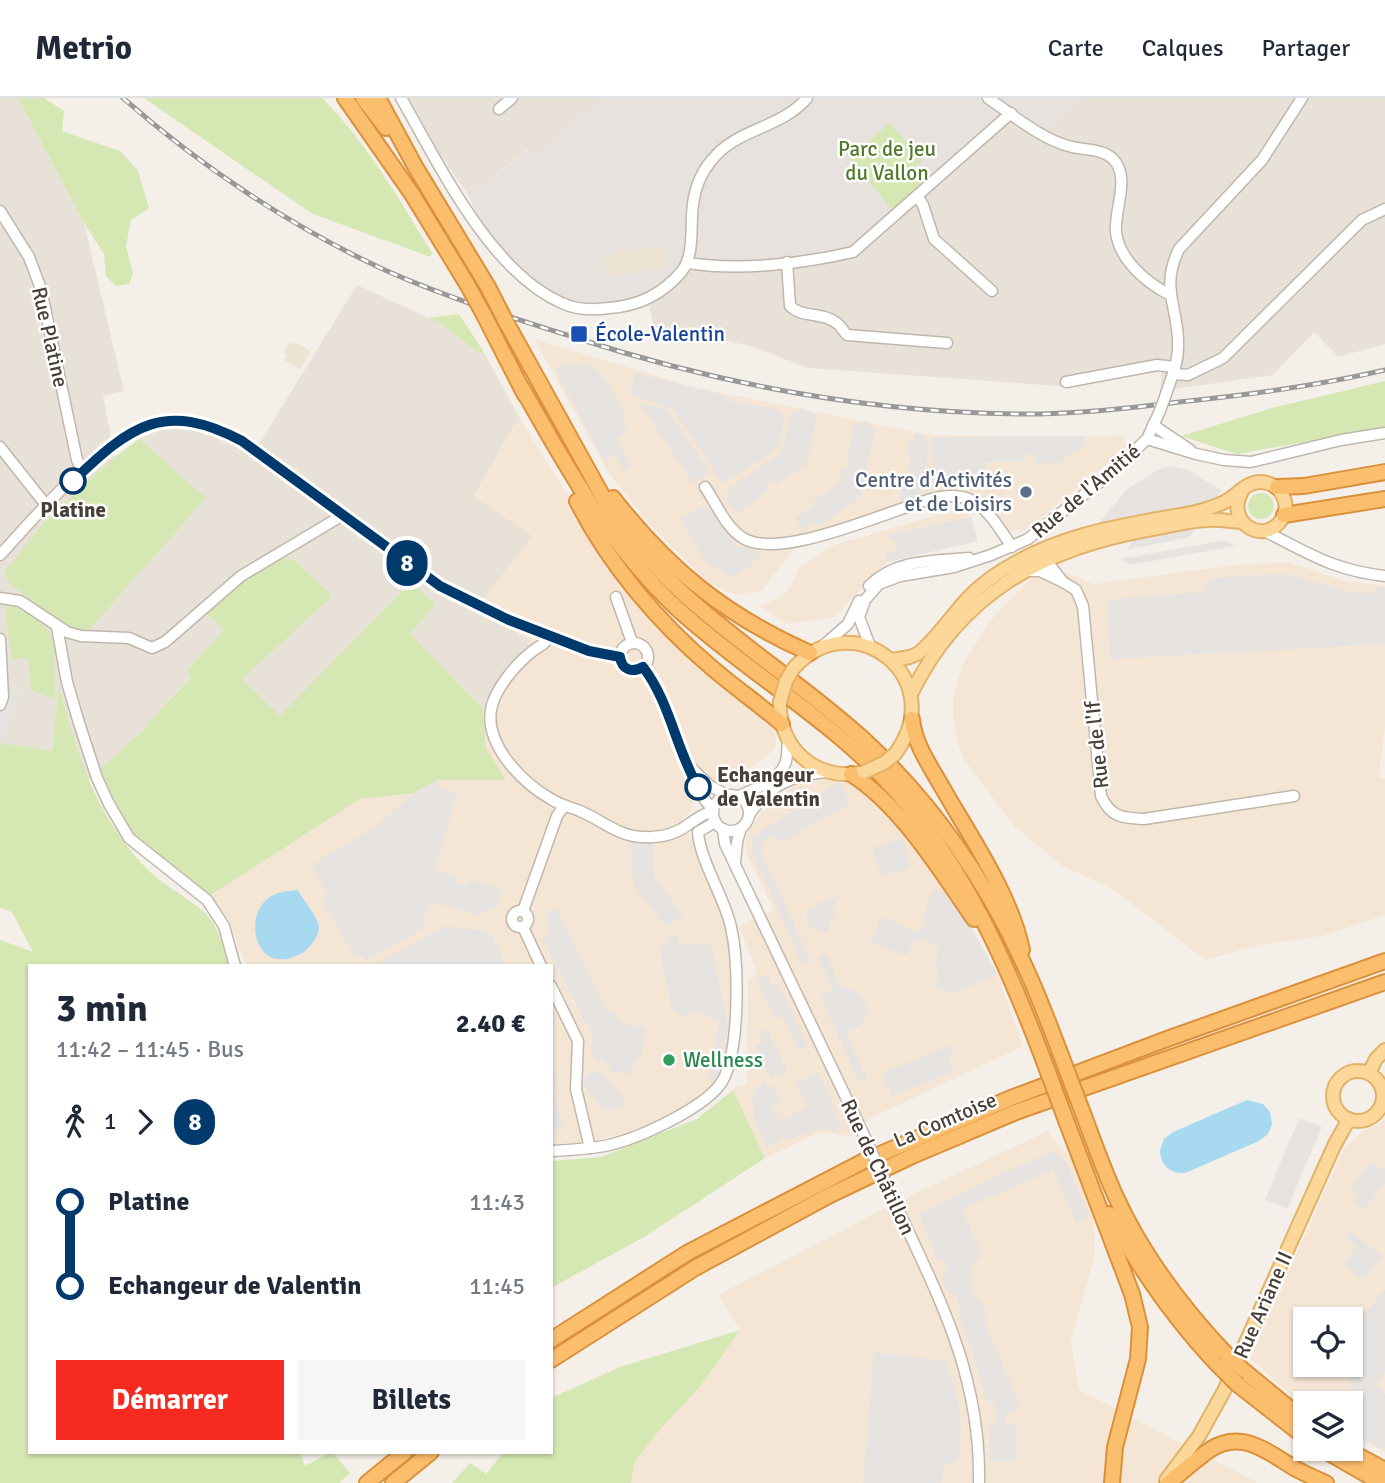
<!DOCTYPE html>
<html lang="fr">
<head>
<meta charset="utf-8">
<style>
	:root { --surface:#fff; --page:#f6f6f7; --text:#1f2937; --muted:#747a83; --line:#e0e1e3; --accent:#f62a1e }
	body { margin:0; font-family:Signika,sans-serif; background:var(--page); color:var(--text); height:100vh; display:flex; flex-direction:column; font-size:26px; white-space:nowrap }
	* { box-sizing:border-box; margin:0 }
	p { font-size:23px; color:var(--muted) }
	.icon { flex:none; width:38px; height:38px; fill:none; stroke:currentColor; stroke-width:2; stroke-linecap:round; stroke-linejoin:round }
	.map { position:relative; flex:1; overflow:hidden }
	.drawer { position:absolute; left:28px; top:866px; width:525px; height:490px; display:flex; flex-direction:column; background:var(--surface); border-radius:0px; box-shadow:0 2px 5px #0004 }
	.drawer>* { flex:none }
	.badge { padding:0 14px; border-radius:23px; font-size:24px; line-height:46px }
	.controls { position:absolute; left:1293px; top:1209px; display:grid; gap:14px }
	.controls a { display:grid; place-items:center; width:70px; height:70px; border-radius:0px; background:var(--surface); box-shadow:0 2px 5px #0004; font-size:35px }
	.map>.badge { position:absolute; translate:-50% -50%; box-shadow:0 0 0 4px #fff }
	.legs { display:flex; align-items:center; gap:10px; height:77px; padding:0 28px; font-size:23px }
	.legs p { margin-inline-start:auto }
	.headline { display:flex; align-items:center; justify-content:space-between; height:119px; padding:0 28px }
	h1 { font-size:38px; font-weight:700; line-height:52px }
	.button { display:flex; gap:14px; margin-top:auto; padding:14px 28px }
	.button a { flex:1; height:80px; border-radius:0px; background:var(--accent); color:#fff; font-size:28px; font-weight:700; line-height:80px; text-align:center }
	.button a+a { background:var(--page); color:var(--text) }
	ul { padding:0 28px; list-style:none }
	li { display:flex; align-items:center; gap:24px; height:84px; font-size:26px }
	li i { display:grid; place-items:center; width:10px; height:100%; margin:0 9px; background:currentColor }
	li i::after { content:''; width:18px; height:18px; margin:-9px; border:5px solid; border-radius:50%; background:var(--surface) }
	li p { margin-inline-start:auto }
	li:first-child i { background:linear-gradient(#0000 50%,currentColor 0) }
	li:last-child i { background:linear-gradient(currentColor 50%,#0000 0) }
	header { display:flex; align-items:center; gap:42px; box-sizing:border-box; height:98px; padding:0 35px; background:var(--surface); border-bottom:2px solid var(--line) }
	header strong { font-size:33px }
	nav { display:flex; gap:38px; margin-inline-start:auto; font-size:24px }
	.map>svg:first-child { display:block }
</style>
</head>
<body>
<header>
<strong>Metrio</strong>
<nav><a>Carte</a><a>Calques</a><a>Partager</a></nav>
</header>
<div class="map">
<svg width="1385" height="1385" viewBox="0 0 1385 1385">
	<rect width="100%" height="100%" fill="#f4f0e9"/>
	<g fill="#e8e1d7">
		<path d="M0,0H18L84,125L124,293L103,298L115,359L47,421L205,400L139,341L165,330L197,333L226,342L252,357L357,187L440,225L479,255L485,256L519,319L474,398L533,438L475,512L532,543L483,611L409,536L411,485L280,619L241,581L331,498L206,516L224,531L187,573L190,579L150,623L147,629L88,682L73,647L59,591L52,653L0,645Z"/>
		<path d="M409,0H604L534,56L529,50L469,98L439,55Z"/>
		<path d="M1081,0H1385V246L1338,259L1314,234L1273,277L1160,293L1162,273L1072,289L808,270L750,248L709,239L677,242L655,233L649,208L688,165L1011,15L1042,35Z"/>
	</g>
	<g fill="#f5e5d5" fill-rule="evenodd">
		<path d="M534,241L693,289L931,337L1087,339L1122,337L1127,349L1027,431L1010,433L983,407L935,404L795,450L761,493L735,497L708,484L654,431L609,376Z"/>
		<path d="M519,319L599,447L769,623L775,635L776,645L774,652L730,686L714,684L693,703L691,713L682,721L727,821L733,881L730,941L724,971L716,986L683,1012L624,1036L574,1047L551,1049V868H248L238,849L230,823L211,797L360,701L414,695L437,682H506L486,650L483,611L532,543L475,512L532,438L474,399Z"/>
		<path d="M966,415L971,419L978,443L887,464L834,519L788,526L759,508L781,499L791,488L799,470L834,447L941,416Z"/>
		<path d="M1289,464L1341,482L1385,488V628L1379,678L1385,681V817L1322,838L1259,847L1205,862L1110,789L1062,768L1014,728L966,664L958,646L953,621V599L963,566L991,522L1032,479L1065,474L1093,486L1235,467Z"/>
		<path d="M826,681L853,684L867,693L907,738L954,798L997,876L1023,948L871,1020L850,1038L820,1034L765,1060L733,992L735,989L747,986L748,881L757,875L739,828L774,812L745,753L747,735L761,715L795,687Z"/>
		<path d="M1385,1022V1354L1351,1337V1306H1305L1284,1291L1250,1260L1344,1050L1361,1035ZM1306,1222H1351V1267H1306Z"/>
		<path d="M1048,1033L1059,1048L1073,1061L1092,1113L1095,1138L1094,1161L1071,1243L1079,1292L1258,1385H631L635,1363L740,1232L718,1197L903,1101Z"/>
	</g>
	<path fill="#e7e2de" d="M604,0H1081L1042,35L1010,16L853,154L787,164L688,165L649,208L619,216L585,215L562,209L544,201L523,186L506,168L485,136L469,98L530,50L534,55Z"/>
	<g fill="#ede3d3">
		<path d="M664,148L667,170L606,179L603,157L618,155V151L626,149L627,154Z"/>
		<path d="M290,244L293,246L295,244L311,253L300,271L284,262L287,257L284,255Z"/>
	</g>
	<g fill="#d5e8b3">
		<path d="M18,0H44L64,13L62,33L120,53L138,73L149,110L131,122L126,148L133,175L129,186L116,188L106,178L104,156L84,125Z"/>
		<path d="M144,0H322C367,45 399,101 432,155L430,159L311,115Z"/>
		<path d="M890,25L922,62L913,70L925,83L892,111L849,60Z"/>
		<path d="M459,216L485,256L479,255L440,225L428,220Z"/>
		<path d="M1385,283V330L1237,356L1181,338L1272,310Z"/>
		<path d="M139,341L206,400L86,535L68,530L9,485L4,474L47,421L115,359Z"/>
		<circle cx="1261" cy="408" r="13"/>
		<path d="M281,459L294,462L332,498L242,581L280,618L411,484L435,507L410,536L483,611L486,650L506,682H437L414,695L360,701L211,797L131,737L100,671L147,629L150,623L190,580L187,573L224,531L205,515L262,469Z"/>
		<path d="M12,507C39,523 48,523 57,555L54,556L55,601L31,592L28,560L12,562L5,512Z"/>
		<path d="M59,588C76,656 96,717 145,769C162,787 187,798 205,815C219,828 223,850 229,868H30V1354L300,1355L305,1368L329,1355H333L350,1375L339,1385H0V842L33,854L12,814L0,810V645L52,653Z"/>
		<path d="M733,992L765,1060L644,1139L551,1190V1063L601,1059L697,1021Z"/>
		<path d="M740,1232L699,1290L663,1328L635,1363L631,1385H452L470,1365L486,1376L503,1355L551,1354V1300L620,1269Z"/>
	</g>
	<g fill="#e6e3e1">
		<path d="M678,48L694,66L670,85L655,66Z"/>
		<path d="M649,94L656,146L630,150L629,143L616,145L617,154L594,157L583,145L580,110L587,102Z"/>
		<path d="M563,266H585L595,270L607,283L623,313L626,330L623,337L617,342L631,369L624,373L615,357L604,363L555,271Z"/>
		<path d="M635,275L729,299V303L781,312L784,321L779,349L723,386L673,311L630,297Z"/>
		<path d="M639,305L666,311L710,374L693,385Z"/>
		<path d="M801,310L817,317L808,361L803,368L776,387L772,382L766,386L768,393L737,415L726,401L729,397L726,393L781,355L792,312L800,314Z"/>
		<path d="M860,323L868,324V328L875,330L861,398L818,429L815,424L803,432L795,421L811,410L814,403L839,385L842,370L850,371V368L846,367L854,326H859Z"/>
		<path d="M915,335L925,337L924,344L930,346L920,398L914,397L913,400L903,403L899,402L903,377H907L911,360L907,358L910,342H914Z"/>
		<path d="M1085,338V347L1064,359L1063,365H1034L1033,356L1025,357V364H985V391L969,392L968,388L934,387L931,339Z"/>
		<path d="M1171,368L1188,372L1221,392L1216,400L1192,409L1113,426L1096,428L1127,391L1161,370Z"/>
		<path d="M706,406L739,452L743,446L762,459L730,480L705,462L680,422Z"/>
		<path d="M971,419L978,443L887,464L885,456L897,453L895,444L887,437Z"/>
		<path d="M1195,430L1190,439L1127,452L1133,442Z"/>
		<path d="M1226,442L1235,448L1130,467L1120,461Z"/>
		<path d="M1274,476L1290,477L1346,493L1371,496L1379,489L1385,490V546L1110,561L1107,502L1202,494L1211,480Z"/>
		<path d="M12,587L20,590L3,641L0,640V599L8,601Z"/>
		<path d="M437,682L442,691L457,695L435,772L458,778L456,785L467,787L469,782L503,790L496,810L477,817L433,804L422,821L425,829L366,863L363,858L356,860L321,802L328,798L312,767L374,730L414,695Z"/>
		<path d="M840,684L850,705L781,745L773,737L762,745L761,754L811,864L803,867L752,754V739Z"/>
		<path d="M903,740L911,770L881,778L872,750Z"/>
		<path d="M631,744L654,745V778L683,818L666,829L633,786Z"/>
		<path d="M933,792L954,798L997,876L952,896L934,890L939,880L935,866L939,850L924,841L912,845L907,858L871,845L881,819L913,833L923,831L928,826L921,823Z"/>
		<path d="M839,799L835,809L828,811L835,814L826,835L806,827L808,821L806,819L809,811L813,812L816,806Z"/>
		<path d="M557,810L607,914L611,913L625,928L632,925L635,930L640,927L646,930L642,955L627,977L620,971L616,977L609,973L612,970L602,962L597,963L589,948L595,945L588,930L594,928V925L587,927L543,841L549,836L546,814Z"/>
		<path d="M444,828L486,833L492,838L507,868H373Z"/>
		<path d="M677,837L679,845L711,847L727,921V937L719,974L714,982L708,980L719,924L693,912L684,920L672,912L659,848L666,847L665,840Z"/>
		<path d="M826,856L840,888L859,895L869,911L860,928L846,935L867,981L860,985L820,898L833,890L818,859Z"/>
		<path d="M767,877L772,888L778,885L808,948L799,952L782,918L775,921L756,882Z"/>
		<path d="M767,931L787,973L771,981L755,948L763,944L759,934Z"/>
		<path d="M951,947L954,955L948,957L954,973L892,998L882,975Z"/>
		<path d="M551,973L555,975L557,994L554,1002L558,1006L559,1018L564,1022L554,1039L551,1037Z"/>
		<path d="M593,973L603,975L624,1001L623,1008L604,1013L583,986L585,978Z"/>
		<path d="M818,974L839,1019L835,1021L840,1023L837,1034L823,1030L787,1042L779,1037L781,1042L767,1050L752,1018L755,1016L752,1003L755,991L764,983L767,990L773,987L781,1003L772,1008L780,1024L807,1010L805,1000H803L795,985Z"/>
		<path d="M1299,1020L1322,1029L1287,1111L1265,1102Z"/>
		<path d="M1053,1052L1066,1063L1089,1118L1076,1125L1053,1072L962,1111L982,1157L971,1168L972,1179L969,1181L975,1193L972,1195L976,1202L979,1201L986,1215L985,1225L1021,1310L1005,1317L1007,1327H1017L1015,1364H990L989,1330L997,1327L994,1304L987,1305L970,1246L958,1218L963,1215L955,1195L949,1197L942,1179L947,1176L945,1161L938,1162L919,1116Z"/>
		<path d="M1370,1064L1379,1071L1382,1068L1385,1071V1085L1364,1111L1355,1104L1359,1099L1350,1091Z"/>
		<path d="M1350,1133L1382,1158L1363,1182L1343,1166L1357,1149L1346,1139Z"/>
		<path d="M1385,1191V1273L1375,1287L1385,1296V1352L1357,1338L1362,1312L1344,1267H1351V1233Z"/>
		<path d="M874,1254L947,1263L960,1311L961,1335L958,1363L943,1368L942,1385H863Z"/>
	</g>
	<g fill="#a7d9f0">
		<path d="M298,792C303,802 316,817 318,825C321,833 315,843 309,849C305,854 301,856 296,858C253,877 240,810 276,796C282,793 291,793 298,792Z"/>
		<path d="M1247,1002L1263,1006L1270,1014L1272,1026L1268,1036L1259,1043L1185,1075C1170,1076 1160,1067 1160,1052L1164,1041L1173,1034Z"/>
	</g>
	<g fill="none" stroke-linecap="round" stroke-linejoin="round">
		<g stroke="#c0b7ac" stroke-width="13">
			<g id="minor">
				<path d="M401,0C439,66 490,174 562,205C576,212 594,212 609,210C639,208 663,196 682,173C695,156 690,126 693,106C695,90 701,75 711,63C736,30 781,31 807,0"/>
				<path d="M988,0C1013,17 1042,42 1072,49C1085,52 1103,51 1113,61C1131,79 1114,111 1116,134C1119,162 1147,185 1170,197"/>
				<path d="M499,11L512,0"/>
				<path d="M918,99L923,107L934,141L992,193"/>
				<path d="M0,113L29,159L41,191L77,362L83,373"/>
				<path d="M787,164L790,208C802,220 822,214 835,224C841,227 843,233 847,237L947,245"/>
				<path d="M688,165C739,173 802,166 853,154L1011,15"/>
				<path d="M1173,276L1188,277L1223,260L1362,122L1385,111"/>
				<path d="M1066,284L1157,267L1175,269"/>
				<path d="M1165,299C1170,283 1178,267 1178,250C1180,211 1159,192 1179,151L1262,62L1302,0"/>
				<path d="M1153,327L1190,352"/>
				<path d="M1147,341L1196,356L1224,362L1251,364L1341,342L1385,335"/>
				<path d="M0,349L46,407"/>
				<path d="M705,389C716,405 726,430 743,440C776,461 870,421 907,409C927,402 948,393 969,401C988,409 1001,433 1012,449"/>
				<path d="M1264,433C1309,455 1332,472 1385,478"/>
				<path d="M0,457C38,416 117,320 176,322C200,322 221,332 242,343L440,488L509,522L589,553L619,559"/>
				<path d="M1028,473H1040L1063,484L1045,461H1042"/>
				<path d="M1063,484L1076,492L1083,508L1101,698C1111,720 1123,720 1144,721L1294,698"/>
				<path d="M869,488C896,461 934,463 969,460"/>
				<path d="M616,499L632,544"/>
				<path d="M0,500L20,503L67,534L81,538L129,540L152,550L165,544L241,478L343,417"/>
				<path d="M57,529L67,584L79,625L97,680L109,706L129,740L207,802L224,828L235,868"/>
				<path d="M550,538C546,546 541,547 534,552C518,564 498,587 492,607C482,644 521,684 551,701C560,707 570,709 580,713C602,722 619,739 644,739C661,740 675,737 689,726C697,721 703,715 712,714"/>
				<path d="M0,541L3,599L0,607"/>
				<circle cx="634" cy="559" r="14"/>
				<path d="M824,547L848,526L859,503"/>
				<path d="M870,548L859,519L865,502L879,486L900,478L954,469L991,457L1028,441L1110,376L1147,341L1159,315"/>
				<path d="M643,569C665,598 674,636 689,668C695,683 700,699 713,711"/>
				<path d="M691,670L710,688L727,697"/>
				<circle cx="731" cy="715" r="18"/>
				<path d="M739,698C753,692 779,682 785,666C788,659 787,650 788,643"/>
				<path d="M749,717C769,687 792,677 827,674"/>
				<path d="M723,731L725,746L862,1033"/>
				<path d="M735,764L737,744L741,730"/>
				<circle cx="520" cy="821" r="8"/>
				<path d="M523,813L557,718L564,708"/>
				<path d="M523,829L541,868"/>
				<path d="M551,888L578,943L576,991L590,1050"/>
				<path d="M551,1053C570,1052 591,1051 609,1047C639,1040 708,1009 723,982C740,950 739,864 731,829C724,798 700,763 698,734L715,724"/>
				<path d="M889,1092C935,1192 981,1272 979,1385"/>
			</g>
		</g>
		<g stroke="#e2b269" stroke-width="16">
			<g id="major">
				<path d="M892,562L910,559L919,555C939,538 954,514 972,496C985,483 1000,473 1015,465C1059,440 1103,431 1151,422C1170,418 1191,417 1209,410C1215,408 1222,406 1228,402C1238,396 1247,384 1260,384C1279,384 1292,404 1282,421C1264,449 1224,424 1242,393"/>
				<path d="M793,571C854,502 951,582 895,656"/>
				<path d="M911,596C961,494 1044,450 1152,431C1171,428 1191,422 1210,422C1221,421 1231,424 1242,424"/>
				<path d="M780,604C778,649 815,683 860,675"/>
				<circle cx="1358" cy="998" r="25"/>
				<path d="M1369,975L1376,961L1385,952"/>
				<path d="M1166,1382L1199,1338L1224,1293L1334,1048L1349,1021"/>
			</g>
		</g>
		<g stroke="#db913c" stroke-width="18">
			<g id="highway">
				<path d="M345,0L412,96L467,186"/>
				<path d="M363,0L386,30"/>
				<path d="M378,0L416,70L488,189"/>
				<path d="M484,217L525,297"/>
				<path d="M506,224L608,408C676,512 773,560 862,640C932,704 989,786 1027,873C1039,899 1049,926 1059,952"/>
				<path d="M522,290C567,370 611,450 680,513C752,578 839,626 902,700C967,775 1007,866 1042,958"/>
				<path d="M1277,389L1304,388L1385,374"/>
				<path d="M613,400C669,472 726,518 810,555"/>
				<path d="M577,403C608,465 658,524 711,569C734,589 759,606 782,626"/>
				<path d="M1284,417L1385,401"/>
				<path d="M912,621C914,645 930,668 942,689C971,740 1010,795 1022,852"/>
				<path d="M851,676C900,706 942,775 974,821"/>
				<path d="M1084,1018C1094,1045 1104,1073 1116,1099C1142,1156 1181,1208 1224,1254"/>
				<path d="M1067,1025L1132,1196L1140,1229L1138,1261L1115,1349L1112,1385"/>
				<path d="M1109,1116C1140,1171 1174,1221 1218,1267"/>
				<path d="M551,1242L687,1155L864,1063L1011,1000L1167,941L1385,863"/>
				<path d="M551,1262L695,1170L830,1097L912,1058L1016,1014L1385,884"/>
				<path d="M1243,1272L1306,1324"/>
				<path d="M1237,1286L1306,1340"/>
				<path d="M1322,1351L1381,1385"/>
				<path d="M1346,1351L1385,1372"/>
				<path d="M367,1385L405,1354"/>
				<path d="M393,1385L431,1354"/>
				<path d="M1168,1385C1183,1374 1196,1361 1211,1351C1243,1331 1269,1355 1296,1371C1306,1376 1316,1381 1326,1385"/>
			</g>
		</g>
		<use href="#minor" stroke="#fff" stroke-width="10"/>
		<use href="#major" stroke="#fcd79a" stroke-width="12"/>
		<use href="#highway" stroke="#fbbe6d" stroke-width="14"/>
		<g stroke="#989898" stroke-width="5">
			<path id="rail" d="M123,0C200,68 293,130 387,173C448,200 513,220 576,240C725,288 882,317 1039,316C1086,315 1132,310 1179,304C1248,297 1317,288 1385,272"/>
		</g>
		<use href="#rail" stroke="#fff" stroke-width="2.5" stroke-dasharray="8" stroke-linecap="butt"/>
		<g stroke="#c0b7ac" stroke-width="13" stroke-linecap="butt">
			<g id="minor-bridge">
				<path d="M1159,315L1165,299"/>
				<path d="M862,1033L889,1092"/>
			</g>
		</g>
		<g stroke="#e2b269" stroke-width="16" stroke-linecap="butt">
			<g id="major-bridge">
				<path d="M780,604L786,583L793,571"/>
				<path d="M864,674L884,665L895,656"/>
			</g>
		</g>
		<g stroke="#db913c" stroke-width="18" stroke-linecap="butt">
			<g id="highway-bridge">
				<path d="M467,186L484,217"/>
				<path d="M488,189L506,224"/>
				<path d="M1059,952L1084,1018"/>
				<path d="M1042,958L1067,1025"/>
				<path d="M1224,1254L1243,1272"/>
				<path d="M1218,1267L1237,1286"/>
			</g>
		</g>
		<use href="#minor-bridge" stroke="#fff" stroke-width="10"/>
		<use href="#major-bridge" stroke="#fcd79a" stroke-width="12"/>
		<use href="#highway-bridge" stroke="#fbbe6d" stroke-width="14"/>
	</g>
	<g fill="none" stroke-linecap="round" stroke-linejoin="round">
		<g stroke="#fff" stroke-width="16">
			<path id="line-1" d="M73,383C131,327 165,302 242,343L440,488L509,522L589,553L620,559C622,572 632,575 643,569C670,604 676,651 698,689"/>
		</g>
		<use href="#line-1" stroke="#00396b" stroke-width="10"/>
	</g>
	<rect fill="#1a4fb4" stroke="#fff" stroke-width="2.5" x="570" y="227" width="18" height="18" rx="3.5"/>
	<g fill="#fff" stroke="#00396b" stroke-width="3.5">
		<circle cx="73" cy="383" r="12"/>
		<circle cx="698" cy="689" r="12"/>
	</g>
	<circle fill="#5c6f8a" stroke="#fff" stroke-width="2.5" cx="1026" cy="394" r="7"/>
	<circle fill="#2e9e5b" stroke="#fff" stroke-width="2.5" cx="669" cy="962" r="7"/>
	<g text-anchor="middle" stroke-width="5" stroke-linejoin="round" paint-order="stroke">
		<g font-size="21" fill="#507a2b" stroke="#fff">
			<text x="887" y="58">Parc de jeu<tspan x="887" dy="24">du Vallon</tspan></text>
		</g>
		<g font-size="21" fill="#164399" stroke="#fff" text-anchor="start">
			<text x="595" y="243">École-Valentin</text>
		</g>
		<g font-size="21" fill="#484038" stroke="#fff">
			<text transform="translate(50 239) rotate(77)" y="7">Rue Platine</text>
			<text transform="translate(1086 393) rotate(-40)" y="7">Rue de l'Amitié</text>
			<text transform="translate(1097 647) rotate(-96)" y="7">Rue de l'If</text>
			<text transform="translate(945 1022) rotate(-23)" y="7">La Comtoise</text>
			<text transform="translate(878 1069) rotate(65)" y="7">Rue de Châtillon</text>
			<text transform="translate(1263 1207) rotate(-66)" y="7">Rue Ariane II</text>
		</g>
		<g font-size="21" fill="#4e5e75" stroke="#fff" text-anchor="end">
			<text x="1012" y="389">Centre d'Activités<tspan x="1012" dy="24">et de Loisirs</tspan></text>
		</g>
		<g font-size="21" font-weight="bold" fill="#484038" stroke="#fff">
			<text x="73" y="419">Platine</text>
			<text x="717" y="684" text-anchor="start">Echangeur<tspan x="717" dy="24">de Valentin</tspan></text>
		</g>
		<g font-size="21" fill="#27864d" stroke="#fff" text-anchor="start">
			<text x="683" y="969">Wellness</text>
		</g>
	</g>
</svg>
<div class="controls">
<a><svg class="icon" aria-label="locate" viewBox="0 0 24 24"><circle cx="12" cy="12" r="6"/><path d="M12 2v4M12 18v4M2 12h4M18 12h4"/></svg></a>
<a><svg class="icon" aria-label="layers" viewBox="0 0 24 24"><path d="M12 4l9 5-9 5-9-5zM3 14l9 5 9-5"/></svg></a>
</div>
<b class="badge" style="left:407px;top:465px;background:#00396b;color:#fff">8</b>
<section class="drawer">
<div class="headline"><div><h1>3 min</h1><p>11:42 – 11:45 · Bus</p></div><b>2.40 €</b></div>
<div class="legs"><svg class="icon" aria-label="walk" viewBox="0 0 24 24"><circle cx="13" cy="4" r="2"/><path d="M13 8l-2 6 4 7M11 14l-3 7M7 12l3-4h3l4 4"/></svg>1<svg class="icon" aria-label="forward" viewBox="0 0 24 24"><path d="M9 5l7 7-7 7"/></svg><b class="badge" style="background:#00396b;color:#fff">8</b></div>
<ul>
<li><i style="color:#00396b"></i><b>Platine</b><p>11:43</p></li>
<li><i style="color:#00396b"></i><b>Echangeur de Valentin</b><p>11:45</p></li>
</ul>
<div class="button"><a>Démarrer</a><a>Billets</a></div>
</section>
</div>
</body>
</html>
